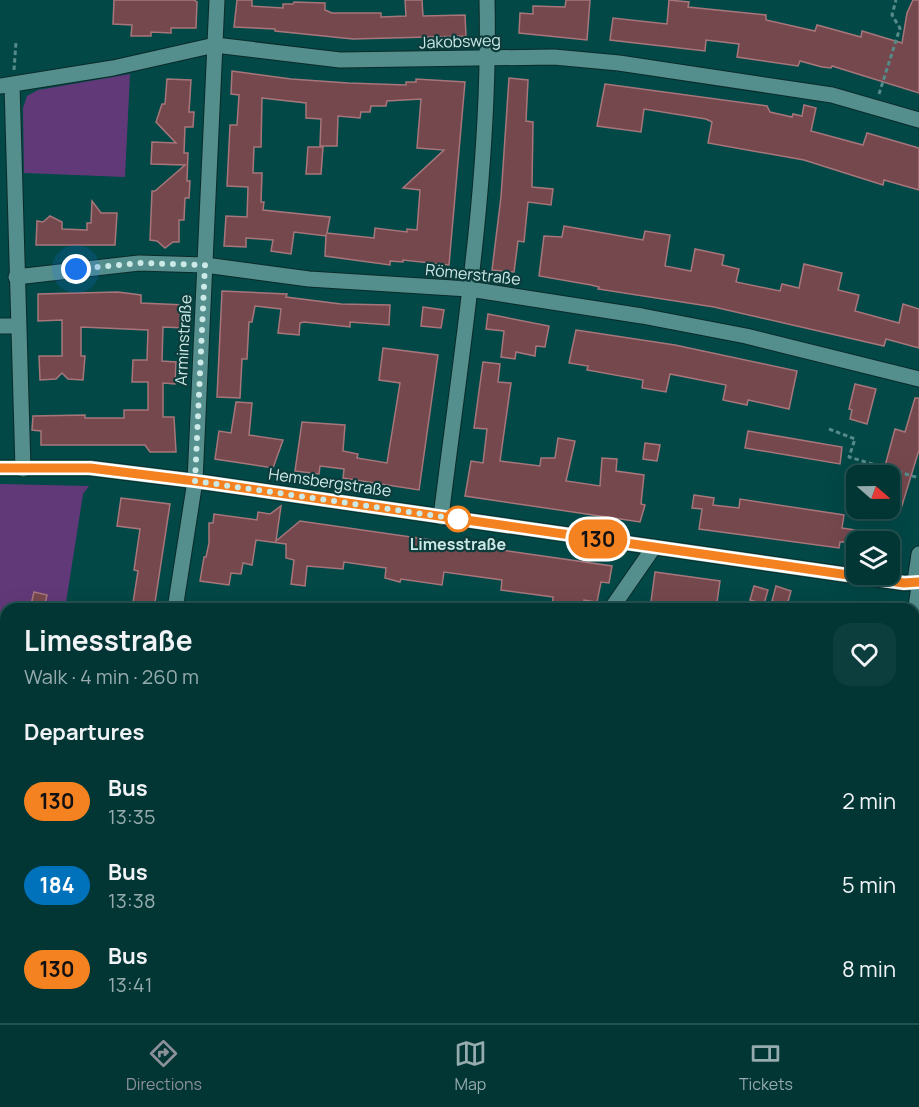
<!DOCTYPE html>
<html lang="en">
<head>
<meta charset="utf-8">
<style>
	:root { --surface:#023635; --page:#0c3e3d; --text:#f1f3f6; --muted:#96abad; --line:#235050; --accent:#8c9099 }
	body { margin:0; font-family:Manrope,sans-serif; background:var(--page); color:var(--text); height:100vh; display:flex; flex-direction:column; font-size:22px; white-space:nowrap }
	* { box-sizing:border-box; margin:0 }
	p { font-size:20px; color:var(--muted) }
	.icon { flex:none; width:33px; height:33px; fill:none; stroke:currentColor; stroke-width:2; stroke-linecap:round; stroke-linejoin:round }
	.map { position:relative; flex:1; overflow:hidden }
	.details { position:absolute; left:0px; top:603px; width:920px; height:420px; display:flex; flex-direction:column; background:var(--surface); border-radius:18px 18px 0 0; box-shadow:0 6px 24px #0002,0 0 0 2px var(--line) }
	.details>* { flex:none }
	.badge { padding:0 12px; border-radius:20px; font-size:21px; line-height:39px }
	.needle { width:39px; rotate:110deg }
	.tools { position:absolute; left:846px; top:465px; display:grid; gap:12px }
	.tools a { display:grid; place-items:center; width:54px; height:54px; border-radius:12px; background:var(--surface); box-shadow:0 6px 24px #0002,0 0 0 2px var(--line); font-size:30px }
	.you { position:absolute; width:30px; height:30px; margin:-15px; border:4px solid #fff; border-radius:50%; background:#1a73e8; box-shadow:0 0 0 9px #1a73e833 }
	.map>.badge { position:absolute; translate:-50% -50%; box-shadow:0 0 0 3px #fff }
	h2 { padding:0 24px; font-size:22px; line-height:54px }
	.round { display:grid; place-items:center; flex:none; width:63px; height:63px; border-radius:18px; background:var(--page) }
	.head { display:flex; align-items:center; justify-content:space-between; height:102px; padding:0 24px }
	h1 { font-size:28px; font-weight:700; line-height:45px }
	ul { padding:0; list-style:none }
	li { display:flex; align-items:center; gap:18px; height:84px; padding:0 24px }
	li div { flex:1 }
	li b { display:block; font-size:22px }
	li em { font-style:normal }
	li .badge { min-width:66px; font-weight:700; text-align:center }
	.tab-bar { display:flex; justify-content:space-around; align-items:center; height:84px; border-top:2px solid var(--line); background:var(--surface); font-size:16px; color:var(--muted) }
	.tab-bar a { display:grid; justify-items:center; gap:3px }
	.tab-bar .selected { color:var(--accent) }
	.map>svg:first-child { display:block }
</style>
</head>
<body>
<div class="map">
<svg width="919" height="1023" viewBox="0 0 919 1023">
	<rect width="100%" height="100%" fill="#024847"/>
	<g fill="#623978">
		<path d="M130,74L125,177L24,173L23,108L27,96L38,90Z"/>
		<path d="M0,484L89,486L83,494L65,609H6V696L0,695Z"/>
		<path d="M6,1010V1017H175V1023H0V1011Z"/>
		<path d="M231,1017H331L330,1023H231Z"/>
		<path d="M392,1017H616L615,1023H392Z"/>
		<path d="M617,1017H868L877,1023H642Z"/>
	</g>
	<g fill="#75484d" stroke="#a7767b" stroke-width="1.5" fill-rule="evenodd">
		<path d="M114,0H194L197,2L196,28H171V33L151,32V36H131L132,25L113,24Z"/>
		<path d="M237,0H252V6L283,8V4H293L294,2L325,3V10L332,13H381V17L406,16L405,0H422L423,16L465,15L466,36L353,39L275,31V29L234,27Z"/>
		<path d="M566,0H590L587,40L519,33L520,13L533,14V6L565,7Z"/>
		<path d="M669,0L689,2L688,7L766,15V20L815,31L817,25L861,37L862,31L902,43L907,13L913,0H919V93L832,66L831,68L822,67L800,61L798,66L737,57L739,44L706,40L705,51L610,40L613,18L667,24Z"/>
		<path d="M232,71L291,79L348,83L406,85V82H416V79L465,82L449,265L403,260V262L390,261V265L325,256L326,234V236L294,232L291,254L271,251L273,240L246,238V247L224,246L226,216L247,217L248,187L227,186L230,125H237L239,95L231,94ZM262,98L306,103V118L321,119L320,146H337L338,116L360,118L361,112H370L371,106H386L387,101L421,99L417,148L444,150L403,188L420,190L417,230L407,229V232L375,228L374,238L327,233L330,217L263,210L264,202H261L262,173H253L254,147H261Z"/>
		<path d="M509,78L528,80L526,121L533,122L532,187L553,189L551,205L528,202L524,242L518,241L514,272L492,270L501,197Z"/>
		<path d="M167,79L191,80L189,112H194L193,127H185L184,153H188L187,181H190L189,198H185L184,220H179V242H173L165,248L157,241L150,240L152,191H155L185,165L151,164L152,142L176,143L156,122L162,104H165Z"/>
		<path d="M605,84L767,106L770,112L792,117L793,114L802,116L804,105L816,108L811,131L863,145L867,133L919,148V190L884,180L883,185L804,160L708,143L712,122L706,119L644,109L641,132L597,126Z"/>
		<path d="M308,147H323L321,174H306Z"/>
		<path d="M92,201L101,213H117L115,245H36L37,221L43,222L50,216L62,222V229L87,230V223H91Z"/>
		<path d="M564,226L643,240L645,231L670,235L665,266L691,271L695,249L724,255L722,265L739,269L736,282L780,291L782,284L799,288L804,264L842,273L838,290L859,295L855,311L899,323L903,304L919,309V348L886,339L884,346L714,307L598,289L599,287L591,285L539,276L544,236L562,237Z"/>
		<path d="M222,291L287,294L286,297L341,304L390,305L389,325L350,322V327L304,322L300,323L299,335L278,333L281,309L255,306L252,322H249L247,359H242L240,398L217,397Z"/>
		<path d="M118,292L141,295V303L185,305L184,328L163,327L162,361L176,362L175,384L163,383V417H174L176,452H150L145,445H41V431L32,430L33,416L85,415V418H124V410H148V382H132L133,360H147L148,330L81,327V356H85L83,380L68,379L62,373L56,379L40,380L39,356H62V320L38,321V294Z"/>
		<path d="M423,307L444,310L441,328L421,326Z"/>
		<path d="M488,314L549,326L545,347L536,346L535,356L516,352L515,359L501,357L504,331L486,329Z"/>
		<path d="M576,330L675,345L797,371L789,409L748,400L747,405L723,400L726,385L670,374L666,392L642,388L643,380L587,370L588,366L569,363Z"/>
		<path d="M383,348L438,355L419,490L343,478L344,469L320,466L319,474L295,471L302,422L345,425L343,451L358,454L357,458L387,463L400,383L379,380Z"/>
		<path d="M483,362L500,364L498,382L511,383L500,461L540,466L541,458H555L558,438L575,441L566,481L600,486L602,458L617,459L616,471L644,475L641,504L645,505L640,522L465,496L471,461L483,463L487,429L474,428Z"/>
		<path d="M855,384L876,389L867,424L850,419L852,410L849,409Z"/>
		<path d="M915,398H919V450L900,512L890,509V467L885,466L895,429L905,432Z"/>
		<path d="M236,402L252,403L249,435L283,440L273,468L215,459L219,431L231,433Z"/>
		<path d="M748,431L842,447L840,464L745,448Z"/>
		<path d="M645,443L660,445L657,461L643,459Z"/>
		<path d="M694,495L714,498L713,505L739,508L740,499L844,515L842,528L881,534L880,542H840L839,548L699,529L702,509L692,508Z"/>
		<path d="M121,498L170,504L154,609H132L138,571L134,570L140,529L117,526Z"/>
		<path d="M281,506L276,541L300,521L612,566L609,583L601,582L597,602L584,600L583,609H552L553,597L501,590L502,580L444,572L442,585L401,579L400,582L385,578L386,568L344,562L343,569L307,566L305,586L291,584L294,560L286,558V544L256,540L252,565L243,563L241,574L231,573L229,585L200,581L204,557H206L209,543V523H213L214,514L257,520L258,512L270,514Z"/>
		<path d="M655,572L720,581L716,609H650Z"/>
		<path d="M754,586L768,590L764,604L750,600Z"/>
		<path d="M776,586L791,591L787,605L772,601Z"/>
		<path d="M34,592L47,595L44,608L31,605Z"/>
	</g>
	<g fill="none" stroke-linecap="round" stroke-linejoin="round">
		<g stroke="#0b2b2a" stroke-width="17">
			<g id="minor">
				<path d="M12,85L23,469"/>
				<path d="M0,86L113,68L215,45L340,60L554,57L619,63L832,95L919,120"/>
				<path d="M16,277L139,263L205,265L309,279L469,289L642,316L746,336L919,379"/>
				<path d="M0,326H18"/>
				<path d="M0,468H90L195,481L904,583L919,582"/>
				<path d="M441,517C462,346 491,173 487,0"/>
				<path d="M919,554L916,574L919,581"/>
				<path d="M175,609L195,481L217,0"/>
				<path d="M611,609L654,547"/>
				<path d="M914,620L919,586"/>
				<path d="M914,867L919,871"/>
				<path d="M0,944H6"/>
			</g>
		</g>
		<g stroke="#558b89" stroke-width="3" stroke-dasharray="4.5 3" stroke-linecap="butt">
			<path d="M14,70L16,42"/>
			<path d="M879,94L900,28L892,15L896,0"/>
			<path d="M829,429L855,439L849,457L919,478"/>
			<path d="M0,1000L6,998"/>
		</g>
		<use href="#minor" stroke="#548f8d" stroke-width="15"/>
	</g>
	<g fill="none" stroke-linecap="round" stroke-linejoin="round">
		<g stroke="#fff" stroke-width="14">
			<path id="line" d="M0,468H90L195,481L904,583L919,582"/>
		</g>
		<use href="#line" stroke="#f58220" stroke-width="9"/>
		<path stroke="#cbe9e7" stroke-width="6" stroke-dasharray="0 10.8" d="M76,269L139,263L205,265L195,481L465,520L458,519"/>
	</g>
	<circle fill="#fff" stroke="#f58220" stroke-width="3" cx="458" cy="519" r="12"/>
	<g text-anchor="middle" stroke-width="4.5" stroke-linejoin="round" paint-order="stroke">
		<g font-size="16" fill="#cbe9e7" stroke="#0c3c3b">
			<text transform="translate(460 41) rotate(-2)" y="6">Jakobsweg</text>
			<text transform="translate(473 274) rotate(6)" y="6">Römerstraße</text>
			<text transform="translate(183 340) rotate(-87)" y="6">Arminstraße</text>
			<text transform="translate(330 482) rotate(8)" y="6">Hemsbergstraße</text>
		</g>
		<g font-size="16" font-weight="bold" fill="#cbe9e7" stroke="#0c3c3b">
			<text x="458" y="550">Limesstraße</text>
		</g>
	</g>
</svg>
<div class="tools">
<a><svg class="needle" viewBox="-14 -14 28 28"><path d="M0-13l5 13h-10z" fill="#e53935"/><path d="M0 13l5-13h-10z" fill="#96abad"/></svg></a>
<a><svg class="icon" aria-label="layers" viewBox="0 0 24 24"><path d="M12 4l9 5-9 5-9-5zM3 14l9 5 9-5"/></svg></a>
</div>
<div class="you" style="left:76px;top:269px"></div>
<b class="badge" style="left:598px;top:539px;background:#f58220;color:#111">130</b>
<section class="details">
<div class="head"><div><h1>Limesstraße</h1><p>Walk · 4 min · 260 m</p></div><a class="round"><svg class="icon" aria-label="heart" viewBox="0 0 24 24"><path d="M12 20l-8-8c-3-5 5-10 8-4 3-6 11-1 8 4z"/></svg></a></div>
<h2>Departures</h2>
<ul>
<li><span class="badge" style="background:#f58220;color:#111">130</span><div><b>Bus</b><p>13:35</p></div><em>2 min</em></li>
<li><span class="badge" style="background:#0072bc;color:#fff">184</span><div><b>Bus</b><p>13:38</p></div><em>5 min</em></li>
<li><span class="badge" style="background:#f58220;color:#111">130</span><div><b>Bus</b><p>13:41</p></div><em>8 min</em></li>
</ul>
</section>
</div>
<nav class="tab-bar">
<a class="selected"><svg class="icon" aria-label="directions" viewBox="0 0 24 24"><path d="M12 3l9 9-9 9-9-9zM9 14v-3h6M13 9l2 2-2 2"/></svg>Directions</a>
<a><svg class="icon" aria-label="map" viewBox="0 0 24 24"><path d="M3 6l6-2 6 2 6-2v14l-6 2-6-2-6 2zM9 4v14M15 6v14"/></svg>Map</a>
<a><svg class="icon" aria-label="tickets" viewBox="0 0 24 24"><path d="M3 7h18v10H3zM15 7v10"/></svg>Tickets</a>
</nav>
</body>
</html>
